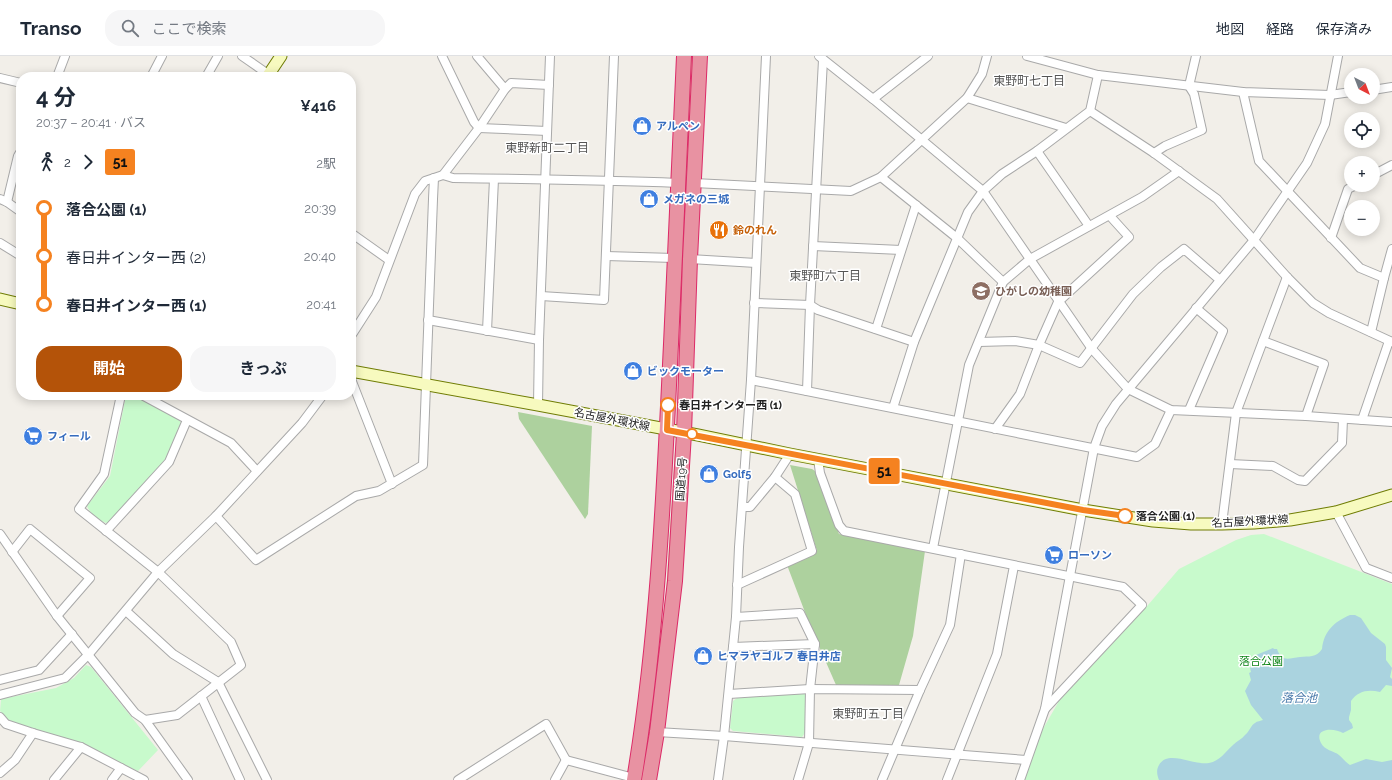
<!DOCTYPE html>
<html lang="ja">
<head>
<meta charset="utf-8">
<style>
	:root { --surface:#fff; --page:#f6f6f7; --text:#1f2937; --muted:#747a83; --line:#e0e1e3; --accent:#b45309 }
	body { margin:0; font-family:Raleway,"Noto Sans JP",sans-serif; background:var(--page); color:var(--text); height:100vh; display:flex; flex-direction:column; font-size:15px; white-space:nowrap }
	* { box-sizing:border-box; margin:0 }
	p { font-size:13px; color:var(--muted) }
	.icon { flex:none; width:22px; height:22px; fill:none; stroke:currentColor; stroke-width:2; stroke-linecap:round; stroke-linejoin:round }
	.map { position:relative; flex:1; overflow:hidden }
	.details { position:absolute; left:16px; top:16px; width:340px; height:328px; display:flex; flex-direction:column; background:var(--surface); border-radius:16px; box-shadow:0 2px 10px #0003 }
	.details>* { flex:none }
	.badge { padding:0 8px; border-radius:3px; font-size:14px; line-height:26px }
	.needle { width:26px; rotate:138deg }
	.fabs { position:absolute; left:1344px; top:12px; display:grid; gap:8px }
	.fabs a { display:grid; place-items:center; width:36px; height:36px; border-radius:50%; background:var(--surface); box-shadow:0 2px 10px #0003; font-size:20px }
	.map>.badge { position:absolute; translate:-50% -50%; box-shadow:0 0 0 2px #fff }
	.legs { display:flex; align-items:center; gap:6px; height:44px; padding:0 20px; font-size:13px }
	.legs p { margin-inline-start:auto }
	.overview { display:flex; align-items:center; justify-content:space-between; height:68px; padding:0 20px }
	h1 { font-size:22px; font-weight:700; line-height:30px }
	.primary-button { display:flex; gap:8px; margin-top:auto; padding:8px 20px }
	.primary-button a { flex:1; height:46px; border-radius:16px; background:var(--accent); color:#fff; font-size:16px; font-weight:700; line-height:46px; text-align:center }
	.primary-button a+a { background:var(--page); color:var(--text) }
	ul { padding:0 20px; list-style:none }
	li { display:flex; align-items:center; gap:14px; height:48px; font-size:15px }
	li i { display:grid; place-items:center; width:6px; height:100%; margin:0 5px; background:currentColor }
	li i::after { content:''; width:10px; height:10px; margin:-5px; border:3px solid; border-radius:50%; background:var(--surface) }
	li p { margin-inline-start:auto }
	li:first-child i { background:linear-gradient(#0000 50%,currentColor 0) }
	li:last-child i { background:linear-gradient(currentColor 50%,#0000 0) }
	header { display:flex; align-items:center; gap:24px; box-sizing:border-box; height:56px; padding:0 20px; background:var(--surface); border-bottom:1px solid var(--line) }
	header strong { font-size:19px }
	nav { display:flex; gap:22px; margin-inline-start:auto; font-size:14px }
	.search { width:280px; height:36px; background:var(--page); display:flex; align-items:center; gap:10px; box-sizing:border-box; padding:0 14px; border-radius:16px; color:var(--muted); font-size:15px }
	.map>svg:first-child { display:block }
</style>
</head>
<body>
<header>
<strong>Transo</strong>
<div class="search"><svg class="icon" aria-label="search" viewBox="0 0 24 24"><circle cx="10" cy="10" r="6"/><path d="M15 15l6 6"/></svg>ここで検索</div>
<nav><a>地図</a><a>経路</a><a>保存済み</a></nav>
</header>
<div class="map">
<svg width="1392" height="724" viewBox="0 0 1392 724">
	<rect width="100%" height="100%" fill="#f2efe9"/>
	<g fill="#cdebb0">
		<path d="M691,0H693L683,233L678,278L673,355Z"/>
		<path d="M675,395H677L668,525L651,674L644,724H641L666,536Z"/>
	</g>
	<g fill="#add19e">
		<path d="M518,356L592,370L588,458L585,463L519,363Z"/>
		<path d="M790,409L812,413L815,415L839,478L925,495L913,580L899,629H836L811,572L787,509L817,495Z"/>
	</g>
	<g fill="#c8facc">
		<path d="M126,339H134L180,364L181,368L166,404L108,467C101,467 89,457 87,450L110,420Z"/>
		<path d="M1264,478L1392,528V724H1024L1040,678L1059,645L1148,549L1179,513L1236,484L1251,479Z"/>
		<path d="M86,609L91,611L158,694L138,715L36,674L8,664L0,655L1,643L56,632L74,622Z"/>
		<path d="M804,637L807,640L805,677L802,681L733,675L730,672L733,645L737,642Z"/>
	</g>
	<path fill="#aad3df" d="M1350,559H1355L1361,562L1371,577L1385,588L1386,591V604L1392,612L1390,621L1392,623V630L1386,629L1380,636C1368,633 1358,635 1351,645V654L1349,661V664L1352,668L1353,672L1343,677C1335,672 1313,671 1321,687C1324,694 1334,695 1339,699C1343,702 1345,706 1350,709L1366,703L1382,706L1392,704V724H1159C1157,719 1156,714 1159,709C1168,693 1194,710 1209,707C1220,705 1225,696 1233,689C1237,685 1242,683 1245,679C1249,676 1251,669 1255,667C1257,665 1261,665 1263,664L1251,649L1245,635L1251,624L1249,617L1251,616L1250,612L1259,608L1256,599L1273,592L1274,593H1277C1282,607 1289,602 1300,601C1309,600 1316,602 1322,593C1324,575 1334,566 1350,559Z"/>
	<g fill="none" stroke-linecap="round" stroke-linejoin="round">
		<g stroke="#a9a9a9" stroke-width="10">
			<g id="street">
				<path d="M242,0L268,18"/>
				<path d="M442,0L474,66L479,72L547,75"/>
				<path d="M477,0L505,33L511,27L549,29"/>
				<path d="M819,0L873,43L983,135L1092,293L1128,333L1171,354L1306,360L1392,366"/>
				<path d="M1027,0L1098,19L1243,36L1330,39L1351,36"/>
				<path d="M57,21L65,0"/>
				<path d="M151,21L162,0"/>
				<path d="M206,21L218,0"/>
				<path d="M0,22L21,27"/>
				<path d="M1373,34L1392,31"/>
				<path d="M1243,36L1259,105L1360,212L1384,222"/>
				<path d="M967,42L1066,72"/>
				<path d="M873,43L928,0"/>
				<path d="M1090,55L1154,97L1217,143L1287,221L1313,247L1329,257L1392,286"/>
				<path d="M1037,95L1089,170"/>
				<path d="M1154,97L1165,90L1202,74L1194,38L1189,30L1196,0"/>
				<path d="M443,119L453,122C528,123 603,124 678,127"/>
				<path d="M1373,119L1392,109"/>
				<path d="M881,121L957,182L1003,226"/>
				<path d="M694,127L851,135L881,121L967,42L982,18L987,0"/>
				<path d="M0,143L7,146L21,156"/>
				<path d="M7,146L18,100L21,95"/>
				<path d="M351,177L389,204"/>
				<path d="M1331,182L1348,133L1356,129"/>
				<path d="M0,187L21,200"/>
				<path d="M813,190L901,194"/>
				<path d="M606,200L674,202"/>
				<path d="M690,203L756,207"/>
				<path d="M541,240L604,244L614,0"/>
				<path d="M754,247L810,249L818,254L914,286"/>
				<path d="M428,264L539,284"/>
				<path d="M876,273L916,149"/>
				<path d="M487,275L494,123"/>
				<path d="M1371,276L1384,222L1392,193"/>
				<path d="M351,280L376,241L415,138L425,125L443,119L479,72L505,33"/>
				<path d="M1263,285L1324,308L1306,360"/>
				<path d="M979,286L1015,285L1039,289L1080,307L1133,238L1161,211L1184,193L1220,224"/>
				<path d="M351,323L392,428"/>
				<path d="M751,324L1137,401L1155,388L1171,354"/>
				<path d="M807,335L810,249L823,4"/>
				<path d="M121,339L104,418L79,453L158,516L231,586L241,609L177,659L145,664"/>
				<path d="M142,339L231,387L257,415"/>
				<path d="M538,349L539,284L550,0"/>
				<path d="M893,352L914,286L968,156L983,135L1002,118L1037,95L1090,55L1098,19"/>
				<path d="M1189,354L1223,275L1196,252"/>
				<path d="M1362,364L1389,285"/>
				<path d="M995,373L1020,338L1039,289L1058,246L1129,181L1110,160"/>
				<path d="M818,403L820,417L839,469L844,475L1123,531L1142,549L1045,653"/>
				<path d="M1230,408L1273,410L1298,424L1305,425L1342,387L1343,363"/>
				<path d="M743,451H750L775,421L790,398"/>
				<path d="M1336,456L1366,512L1392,522"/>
				<path d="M216,460L256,504L356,440L379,435L423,409L433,143L434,122"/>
				<path d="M1222,468L1236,357L1287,221"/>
				<path d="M106,475L169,406L187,364"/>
				<path d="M0,478L57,560L135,657L145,664L188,724"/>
				<path d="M933,492L969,309L1003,226L1030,203L1142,141L1179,115"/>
				<path d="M12,496L30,473L90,522L57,560"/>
				<path d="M737,529L812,495L795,438L775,421"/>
				<path d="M126,555L173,598L218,626L267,724"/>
				<path d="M736,561L800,557L815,588L810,633L809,687L798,724"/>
				<path d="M733,591L815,588"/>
				<path d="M0,624L39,614L72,578"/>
				<path d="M729,638L810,633L920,634"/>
				<path d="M0,639L65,622L89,598L158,516L216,460L302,367L323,339"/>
				<path d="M201,640L240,724"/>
				<path d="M0,661L6,668L33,677L81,691L144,724"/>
				<path d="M657,676L724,680L1026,704"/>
				<path d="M0,717L15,704L33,677"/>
				<path d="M54,724L81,691"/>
				<path d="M112,724L121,712"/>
				<path d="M458,724L546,668L566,704"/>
				<path d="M555,724L566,704L634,722"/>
				<path d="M718,724L724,680L736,561L739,491L751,324L766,0"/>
				<path d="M882,724L920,634L950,569L961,498"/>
				<path d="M947,724L997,598L1014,510"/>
				<path d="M1020,724L1045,653L1094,392L1102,370L1116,348L1254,184L1307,107L1325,68L1338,0"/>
			</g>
		</g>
		<g stroke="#707d05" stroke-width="13">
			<g id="secondary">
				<path d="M267,21L281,0"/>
				<path d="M0,243L21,248"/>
				<path d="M351,315L538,349L698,379L790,398L1083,454L1153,465L1191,468H1222L1254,467L1290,464L1336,456L1392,439"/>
			</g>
		</g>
		<g stroke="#dc2a67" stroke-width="16">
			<g id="highway">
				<path d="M634,724C658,580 664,433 671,288C675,192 679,96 684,0"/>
				<path d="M649,724L657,676L675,525L684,377L690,203L700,0"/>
			</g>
		</g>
		<use href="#street" stroke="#fff" stroke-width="8"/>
		<use href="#secondary" stroke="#f7fabf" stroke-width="11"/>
		<use href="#highway" stroke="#e892a2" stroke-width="14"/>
	</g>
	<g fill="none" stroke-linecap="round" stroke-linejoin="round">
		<g stroke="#fff" stroke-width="9">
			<path id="line-1" d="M668,349L667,374L1083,454L1125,460"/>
		</g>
		<use href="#line-1" stroke="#f58220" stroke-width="6"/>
	</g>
	<defs>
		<g id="shop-disc" transform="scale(1)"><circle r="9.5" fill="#3f7fe0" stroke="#fff"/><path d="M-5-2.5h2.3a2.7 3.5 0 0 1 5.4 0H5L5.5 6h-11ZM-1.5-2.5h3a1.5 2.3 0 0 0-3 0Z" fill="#fff"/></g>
		<g id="restaurant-disc" transform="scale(1)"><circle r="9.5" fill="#e8710a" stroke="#fff"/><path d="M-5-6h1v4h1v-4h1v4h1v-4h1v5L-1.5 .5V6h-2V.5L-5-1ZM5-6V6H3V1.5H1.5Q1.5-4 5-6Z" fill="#fff"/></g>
		<g id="school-disc" transform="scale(1)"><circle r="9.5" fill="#8d6e63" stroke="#fff"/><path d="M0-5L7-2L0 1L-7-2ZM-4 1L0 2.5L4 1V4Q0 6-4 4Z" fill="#fff"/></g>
		<g id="supermarket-disc" transform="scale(1)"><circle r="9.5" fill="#3f7fe0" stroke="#fff"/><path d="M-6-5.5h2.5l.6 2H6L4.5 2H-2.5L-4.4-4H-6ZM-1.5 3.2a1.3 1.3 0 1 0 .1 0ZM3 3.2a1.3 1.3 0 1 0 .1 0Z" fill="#fff"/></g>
	</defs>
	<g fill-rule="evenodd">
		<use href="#shop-disc" x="642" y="70"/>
		<use href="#shop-disc" x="649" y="143"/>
		<use href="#restaurant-disc" x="719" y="174"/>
		<use href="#school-disc" x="981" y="235"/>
		<use href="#shop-disc" x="633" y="315"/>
		<use href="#supermarket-disc" x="33" y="380"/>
		<use href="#shop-disc" x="709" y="418"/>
		<use href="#supermarket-disc" x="1054" y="499"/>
		<use href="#shop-disc" x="703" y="600"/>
	</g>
	<g fill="#fff" stroke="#f58220" stroke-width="2">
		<circle cx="668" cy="349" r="7"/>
		<circle cx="692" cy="378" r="5"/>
		<circle cx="1125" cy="460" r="7"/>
	</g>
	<g text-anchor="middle" stroke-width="3" stroke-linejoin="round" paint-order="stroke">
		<g font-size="11" font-weight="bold" fill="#366cbe" stroke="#fff" text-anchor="start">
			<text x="656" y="74">アルペン</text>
			<text x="663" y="147">メガネの三城</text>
			<text x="647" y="319">ビックモーター</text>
			<text x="47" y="384">フィール</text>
			<text x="723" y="422">Golf5</text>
			<text x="1068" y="503">ローソン</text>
			<text x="717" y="604">ヒマラヤゴルフ 春日井店</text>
		</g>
		<g font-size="11" font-weight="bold" fill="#c56008" stroke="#fff" text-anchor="start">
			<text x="733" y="178">鈴のれん</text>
		</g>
		<g font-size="11" font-weight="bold" fill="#785e54" stroke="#fff" text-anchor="start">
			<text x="995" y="239">ひがしの幼稚園</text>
		</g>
		<g font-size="11" font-weight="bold" fill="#222" stroke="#fff" text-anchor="start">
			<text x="679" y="353">春日井インター西 (1)</text>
			<text x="1136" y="464">落合公園 (1)</text>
		</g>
		<g font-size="11" fill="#222" stroke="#fff">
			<text transform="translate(612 363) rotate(11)" y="4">名古屋外環状線</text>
			<text transform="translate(681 423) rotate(-86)" y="4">国道19号</text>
			<text transform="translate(1250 465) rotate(-3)" y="4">名古屋外環状線</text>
		</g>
		<g font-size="11" fill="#0c8416" stroke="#fff">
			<text x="1261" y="609">落合公園</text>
		</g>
		<g font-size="12" fill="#555" stroke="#fff">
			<text x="1029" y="29">東野町七丁目</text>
			<text x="547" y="96">東野新町二丁目</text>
			<text x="825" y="224">東野町六丁目</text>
			<text x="868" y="662">東野町五丁目</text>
		</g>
		<g font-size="12" font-style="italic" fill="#4a7aab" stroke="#fff">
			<text x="1299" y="646">落合池</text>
		</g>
	</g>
</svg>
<div class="fabs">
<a><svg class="needle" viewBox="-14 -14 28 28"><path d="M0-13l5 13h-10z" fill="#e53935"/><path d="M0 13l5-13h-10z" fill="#747a83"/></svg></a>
<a><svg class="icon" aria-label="locate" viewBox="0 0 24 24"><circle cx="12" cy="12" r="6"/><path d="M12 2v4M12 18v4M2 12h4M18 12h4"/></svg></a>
<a>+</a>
<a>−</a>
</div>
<b class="badge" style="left:884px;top:415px;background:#f58220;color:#111">51</b>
<section class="details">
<div class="overview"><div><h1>4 分</h1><p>20:37 – 20:41 · バス</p></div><b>¥416</b></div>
<div class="legs"><svg class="icon" aria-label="walk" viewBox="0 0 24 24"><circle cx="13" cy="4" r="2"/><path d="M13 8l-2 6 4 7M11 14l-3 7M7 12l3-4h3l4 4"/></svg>2<svg class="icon" aria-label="forward" viewBox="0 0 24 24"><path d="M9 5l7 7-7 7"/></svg><b class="badge" style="background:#f58220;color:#111">51</b><p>2駅</p></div>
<ul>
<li><i style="color:#f58220"></i><b>落合公園 (1)</b><p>20:39</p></li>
<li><i style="color:#f58220"></i><span>春日井インター西 (2)</span><p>20:40</p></li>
<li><i style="color:#f58220"></i><b>春日井インター西 (1)</b><p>20:41</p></li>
</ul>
<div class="primary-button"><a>開始</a><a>きっぷ</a></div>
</section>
</div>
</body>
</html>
